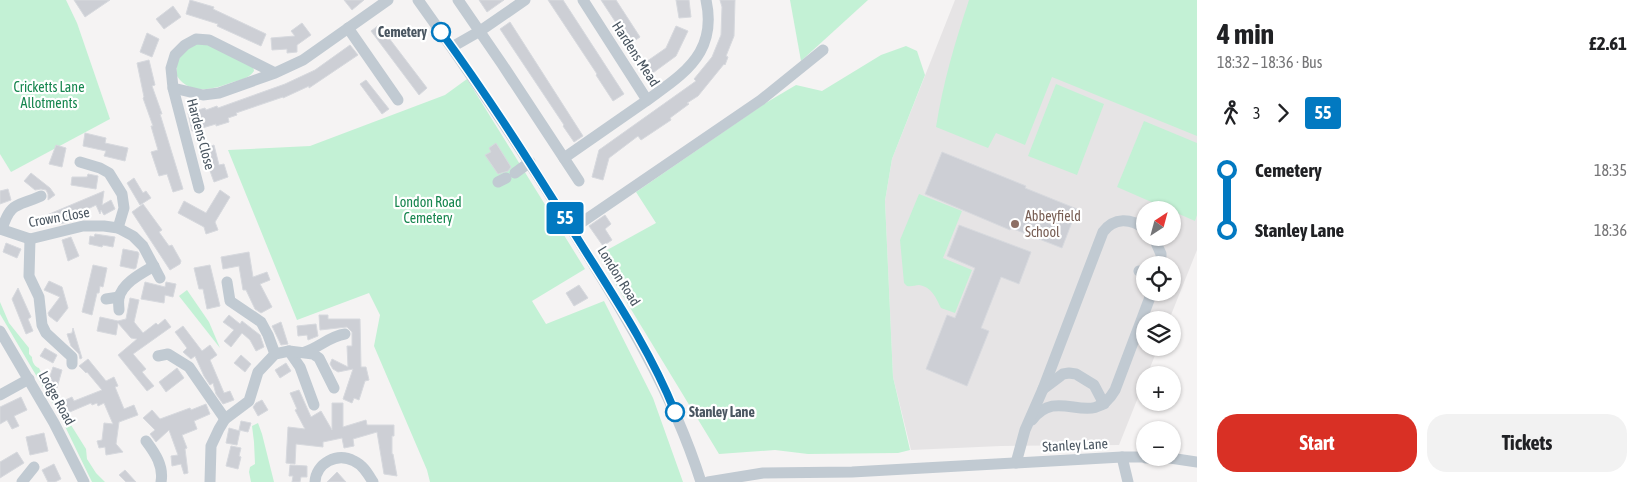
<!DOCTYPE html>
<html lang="en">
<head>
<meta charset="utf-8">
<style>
	:root { --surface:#fff; --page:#f2f2f2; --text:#202124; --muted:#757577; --accent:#d93025 }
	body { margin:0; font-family:"Asap Condensed",sans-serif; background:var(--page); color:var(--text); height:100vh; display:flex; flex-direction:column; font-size:19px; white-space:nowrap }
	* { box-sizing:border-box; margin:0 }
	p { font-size:16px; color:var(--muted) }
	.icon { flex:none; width:28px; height:28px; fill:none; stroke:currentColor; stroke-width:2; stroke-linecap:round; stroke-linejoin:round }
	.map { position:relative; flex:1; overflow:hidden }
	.panel { display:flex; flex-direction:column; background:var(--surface); width:450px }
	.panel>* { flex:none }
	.badge { padding:0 10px; border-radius:4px; font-size:18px; line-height:32px }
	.needle { width:32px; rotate:36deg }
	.controls { position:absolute; left:1136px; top:201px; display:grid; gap:10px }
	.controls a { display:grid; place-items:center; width:45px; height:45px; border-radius:50%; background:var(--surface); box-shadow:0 1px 4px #0004; font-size:25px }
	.map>.badge { position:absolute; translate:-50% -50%; box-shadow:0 0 0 2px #fff }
	.legs { display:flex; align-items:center; gap:8px; height:55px; padding:0 20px; font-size:16px }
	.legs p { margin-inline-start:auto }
	.headline { display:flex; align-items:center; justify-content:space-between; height:85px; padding:0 20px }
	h1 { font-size:28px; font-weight:700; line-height:38px }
	.primary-button { display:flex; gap:10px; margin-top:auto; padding:10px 20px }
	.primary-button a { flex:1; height:58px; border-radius:20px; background:var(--accent); color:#fff; font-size:20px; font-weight:700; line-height:58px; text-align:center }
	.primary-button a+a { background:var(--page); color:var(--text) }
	ul { padding:0 20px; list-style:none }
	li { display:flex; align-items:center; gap:18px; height:60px; font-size:19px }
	li i { display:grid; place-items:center; width:8px; height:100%; margin:0 6px; background:currentColor }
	li i::after { content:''; width:12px; height:12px; margin:-6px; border:4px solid; border-radius:50%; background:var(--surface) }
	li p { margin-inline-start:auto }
	li:first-child i { background:linear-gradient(#0000 50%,currentColor 0) }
	li:last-child i { background:linear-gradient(currentColor 50%,#0000 0) }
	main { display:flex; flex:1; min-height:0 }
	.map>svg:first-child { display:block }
</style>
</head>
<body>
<main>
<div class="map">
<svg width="1197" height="482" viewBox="0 0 1197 482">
	<rect width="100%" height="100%" fill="#f5f3f3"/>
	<path fill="#e6e4e5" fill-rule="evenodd" d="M955,0H1197V250L1169,320H1145V348H1158L1147,375H1145V380L1119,445L1001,446L911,450L893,377L885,201L892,159ZM1145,210H1172V238H1145ZM1145,265H1172V292H1145Z"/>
	<g fill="#c3f1d5">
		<path d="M0,0H66L77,23L110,119L11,172L0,154Z"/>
		<path d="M790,0H868L801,61Z"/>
		<path d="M969,0H1197V136L1052,77L1025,145L996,133L988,148L936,127C943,83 955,42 969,0Z"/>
		<path d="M198,43L206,44L253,66L254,71C249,78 241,80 233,82C215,89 190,96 177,76C175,57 182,51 198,43Z"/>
		<path d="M906,46L917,51L925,75L892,159L885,201L893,377L910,450L898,453L808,454L775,450L719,454L598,255L656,223L636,192L764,104L796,85L822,91L881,55Z"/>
		<path d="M467,79L585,269L532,301L546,324L604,301L653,398L683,482H430L427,470L374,346L380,315L369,293L297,320L228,150L310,146L445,95Z"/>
		<path d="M1056,84L1104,104L1077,175L1028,156Z"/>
		<path d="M1144,121L1197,143V215L1195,221L1117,187Z"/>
		<path d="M919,194L962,211L943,258L972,270L955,313L941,308C936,298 932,287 919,285C915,285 912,287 907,286L904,283L900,240Z"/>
		<path d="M187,290L209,322L220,348L179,296Z"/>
		<path d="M0,302L9,323L29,348V354L32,357C32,362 35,367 39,368L48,387V391L52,399H56L61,409L86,449L87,459L96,473L105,482H92L60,416L0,314Z"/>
		<path d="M258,423L262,434L274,482H251L249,472L250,467L255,464L254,442L252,426Z"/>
	</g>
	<g fill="#cdcfd5" stroke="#d7d9de">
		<path d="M74,0H110L85,17Z"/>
		<path d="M190,0L214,7L213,9L266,34L261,46L217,26L218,24L186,14Z"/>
		<path d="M344,0H364L352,10Z"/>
		<path d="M479,0H504L487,12Z"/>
		<path d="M548,0H563L624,94L613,101L596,75L597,74Z"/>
		<path d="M601,0H616L640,37L630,44Z"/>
		<path d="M676,0H689L691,17L679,18Z"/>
		<path d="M720,0H735L734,36L726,56L728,57L725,65L724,64L698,96L687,103L689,104L670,118L671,120L641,140L638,136L609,158L603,180L592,177L599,150L696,81L694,79L712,57L721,35L722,7Z"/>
		<path d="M173,6L181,17L164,29L156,19Z"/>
		<path d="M510,22L583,136L574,142L563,126L564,125L500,29Z"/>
		<path d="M302,23L311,35L297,45V52L287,53V49L272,50L271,38L295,36L291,31Z"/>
		<path d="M379,25L427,88L419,95L371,31Z"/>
		<path d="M676,26L688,31L676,56L650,75L643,64L666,48Z"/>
		<path d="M147,33L159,39L152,57L140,52Z"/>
		<path d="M350,45L358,55L309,88V86L283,98V97L236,113L237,115L228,118L229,122L216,126V124L192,131L188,113L205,108L206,110L217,106L218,108L285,84L315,70Z"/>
		<path d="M149,60L155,85L152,86L162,114H160L183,189L173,192L167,174L159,176L151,152L158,150L151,126H153L143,98L144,97L137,63Z"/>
		<path d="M366,80L389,109L382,114L360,84Z"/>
		<path d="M85,133L106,138L105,143L128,148L125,161L104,156L106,151L83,146Z"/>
		<path d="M496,143L511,167L508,171L498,174L485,155L491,152L489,148Z"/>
		<path d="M56,145L66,148L62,167L49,164Z"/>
		<path d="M214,145L219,165L224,164L228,177L214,182L202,149Z"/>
		<path d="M942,152L1026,186L1025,188L1077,209L1062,248L1011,228L1010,230L925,194Z"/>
		<path d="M31,173L50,188L55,195L48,200V194L46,190L41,189L35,190L24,181Z"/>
		<path d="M88,174L98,176L96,189L71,185L72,177H87Z"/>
		<path d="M134,178L143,193L146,191L151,198L140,205L127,183Z"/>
		<path d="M8,189L11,200L0,204V191Z"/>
		<path d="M220,190L230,197L215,222L218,230L206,234L204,227L178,213L184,201L206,213Z"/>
		<path d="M104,191L102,205L111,200L115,209L104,215L101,210L100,214L96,205L67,219L68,222L59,224L58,222L51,225L47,215Z"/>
		<path d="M143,204L162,230L159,232L169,246L172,245L181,261L180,264L170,270L132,212Z"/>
		<path d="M605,215L611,224L605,229L612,240L603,246L589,226Z"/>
		<path d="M959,225L1031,252L1019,284L1001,277L981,328L989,331L967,386L926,369L947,315L955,318L975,268L947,256Z"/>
		<path d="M95,234L115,237L113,247L103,245L102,247L89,244L90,236L94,237Z"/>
		<path d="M71,237L79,256L68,261L62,240Z"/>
		<path d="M6,243L21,249L17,258L3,252Z"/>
		<path d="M123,249L138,252L139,254L136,268L134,269L120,266Z"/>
		<path d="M249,252L253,277L267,272L270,280L260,284L272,307L261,313L255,309L246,290H243L239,266L223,269L221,257Z"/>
		<path d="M93,265L107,268L103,287L100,286L99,293H97L92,315L82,312Z"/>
		<path d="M210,265L220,306L207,309L203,289H199L194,268Z"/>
		<path d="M49,281L62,287L68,308L57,322L49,316L48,313L60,297L44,290Z"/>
		<path d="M145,282L165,287L166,282L176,284L173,297L165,295L164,303L141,299Z"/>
		<path d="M579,285L588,298L574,306L566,293Z"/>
		<path d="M18,288L31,317L28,319L33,331L26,334L12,299Z"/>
		<path d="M130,298L139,300L134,322L143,333L156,323L158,325L165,319L171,327L133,354L146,369L142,372L154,386L147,391L118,355L137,339L131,338L118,323L116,335L97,331L100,317L118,321L126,319Z"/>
		<path d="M229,315L240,324L242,321L260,335L264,347L256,351L250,340L242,333L231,347L224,341L234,330L223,322Z"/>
		<path d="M319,315H328V319H360L361,367H366L369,380L365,381L359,400L354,398L352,403L343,399L353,369L338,372L333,369L330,364L332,359L348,367L347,346H352V332L347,327L320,330Z"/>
		<path d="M281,322L288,344L281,345L272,326Z"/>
		<path d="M316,324L318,336L308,340L307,335L298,336L297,326Z"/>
		<path d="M183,326L202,351L210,345L217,355L210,360L224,393L230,391L234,400L223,404L216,394L213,383L210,385L204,376L195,356L191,359L183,352L187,348L175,332Z"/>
		<path d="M73,328L82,358L80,359L79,354L71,346L67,334L72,333Z"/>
		<path d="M45,348L57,355L53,363L40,356Z"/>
		<path d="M241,355L251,364L245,372L234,363Z"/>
		<path d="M88,359L106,381L114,377L118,386L115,387L124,409L134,405L138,415L119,422L116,444L123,452L106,455L105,447L99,448L97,441L102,440L104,423L113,424L104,403L98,406L97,403L92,405L91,403L65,414L61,402L72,397L74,401L102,390L87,372L86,373L79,366Z"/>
		<path d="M286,363L291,371L280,378L275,370Z"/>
		<path d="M53,367L62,370L57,388L47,385Z"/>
		<path d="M177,368L184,378L166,392L159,382Z"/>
		<path d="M299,390L311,417L321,411L332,430V403H343V427L366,420L367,425H394V436H392V454H393L397,476L384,474L377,432L353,439L354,446L344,448L342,438L323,442V447L296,444L295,464L286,463L288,427L305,429L295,410L297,409L290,393Z"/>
		<path d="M21,397L27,410L14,416L19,426L12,429L7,420L0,424V407Z"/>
		<path d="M262,400L268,410L258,416L253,407L256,403Z"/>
		<path d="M206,404L210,414L194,421L197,429L182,435L187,448L185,449L188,473L184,474L181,464L172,466L171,456L178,455L169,430L156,442L150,434L155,430L143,418L152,410L160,419L190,408L191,410Z"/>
		<path d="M241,421L251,423L248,432L239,430Z"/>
		<path d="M229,428L240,431L237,445L226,443Z"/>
		<path d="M44,433L48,451L30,455L26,437Z"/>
		<path d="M231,446L241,448L239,456L241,457L238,469L226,466Z"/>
		<path d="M17,452L24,463L0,478V462Z"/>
		<path d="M54,464L61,479L55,482H48L42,470Z"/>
		<path d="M290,465L307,466V477H301L300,482H292L293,476H289Z"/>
		<path d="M125,470L136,482H126L119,475Z"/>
		<path d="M337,472L346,482H327Z"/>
	</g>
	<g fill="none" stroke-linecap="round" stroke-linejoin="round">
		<g stroke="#c1cad2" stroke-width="11">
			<path d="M418,0C472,75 523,151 572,230C623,311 672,390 701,482"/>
			<path d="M458,0L502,64L579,181"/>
			<path d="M583,0L647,100"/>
			<path d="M348,28L398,100"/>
			<path d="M452,47L480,31L525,0"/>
			<path d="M275,73L209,40L196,39L185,45L175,55L171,68L173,88L203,95L219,93L275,73L303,60L388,0"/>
			<path d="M173,88L199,188"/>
			<path d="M564,158C591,139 619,120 646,101C665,87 688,73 700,52C709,36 710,18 706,0"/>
			<path d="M80,162L100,168L109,173L122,194L124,208L118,228"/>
			<path d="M515,173L530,162"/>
			<path d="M498,182L506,178"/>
			<path d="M0,229L30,239L83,226H104L118,228L133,236L143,246L160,278"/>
			<path d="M2,229C11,201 17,207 41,196"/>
			<path d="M572,229L761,100L823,50"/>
			<path d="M1154,238L1161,254V265"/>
			<path d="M30,239L29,276L39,297L42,325L46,333L72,357V364"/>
			<path d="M1139,271L1145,274"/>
			<path d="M227,282L230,301L261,322L268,335L275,354"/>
			<path d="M106,299L119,297"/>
			<path d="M119,310C119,307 118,302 119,298C122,283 142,273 154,266"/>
			<path d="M0,331L54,423L84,482"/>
			<path d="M289,351L300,367L314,405"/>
			<path d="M305,352C320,347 330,336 345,334"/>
			<path d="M158,356L168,354L189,367L225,419"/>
			<path d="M1043,389L1063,374L1069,373L1076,374L1094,385L1104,404"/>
			<path d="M0,395L29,379"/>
			<path d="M1032,420C1059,384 1091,432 1115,390L1152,292"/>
			<path d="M146,441C155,453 164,466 161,482"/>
			<path d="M1122,457L1128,482"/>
			<path d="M1146,458H1170L1197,462"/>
			<path d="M1016,463L1025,430L1043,389L1103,232C1114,217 1131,218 1145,229"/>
			<path d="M22,482L34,467"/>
			<path d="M210,482L211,446L219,429L225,419L249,401L258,372L275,354L289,351L313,354L319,358L334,388"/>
			<path d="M315,482C316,463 337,452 354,461C363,465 368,474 373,482"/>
			<path d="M708,482L763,473L852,472L1122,457H1145"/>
		</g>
	</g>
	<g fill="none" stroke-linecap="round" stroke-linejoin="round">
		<g stroke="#fff" stroke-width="11">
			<path id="line-1" d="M441,32C491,100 536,172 581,244C615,298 651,352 675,412"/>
		</g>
		<use href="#line-1" stroke="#0279c1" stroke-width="8"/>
	</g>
	<g fill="#fff" stroke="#0279c1" stroke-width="2.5">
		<circle cx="441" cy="32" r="9"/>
		<circle cx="675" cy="412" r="9"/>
	</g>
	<circle fill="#8d6e63" stroke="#fff" stroke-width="2" cx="1015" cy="224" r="5"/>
	<g text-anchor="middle" stroke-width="4.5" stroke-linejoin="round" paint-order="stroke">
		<g font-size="14" font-weight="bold" fill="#4a5661" stroke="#fff" text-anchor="end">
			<text x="427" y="37">Cemetery</text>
			<text x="689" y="417" text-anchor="start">Stanley Lane</text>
		</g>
		<g font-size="14" fill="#4a5661" stroke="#fff">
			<text transform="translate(636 54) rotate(57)" y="5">Hardens Mead</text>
			<text transform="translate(201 134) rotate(75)" y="5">Hardens Close</text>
			<text transform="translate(59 217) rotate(-10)" y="5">Crown Close</text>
			<text transform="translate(619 276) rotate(58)" y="5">London Road</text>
			<text transform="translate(57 398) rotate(61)" y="5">Lodge Road</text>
			<text transform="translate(1075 445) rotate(-3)" y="5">Stanley Lane</text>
		</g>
		<g font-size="14" fill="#17864f" stroke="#fff">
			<text x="49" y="92">Cricketts Lane<tspan x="49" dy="16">Allotments</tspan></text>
			<text x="428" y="207">London Road<tspan x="428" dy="16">Cemetery</tspan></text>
		</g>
		<g font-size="14" fill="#785e54" stroke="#fff" text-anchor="start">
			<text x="1025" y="221">Abbeyfield<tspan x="1025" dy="16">School</tspan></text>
		</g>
	</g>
</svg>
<div class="controls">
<a><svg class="needle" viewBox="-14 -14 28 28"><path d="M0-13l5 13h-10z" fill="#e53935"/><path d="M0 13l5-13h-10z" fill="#757577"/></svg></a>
<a><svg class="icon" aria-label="locate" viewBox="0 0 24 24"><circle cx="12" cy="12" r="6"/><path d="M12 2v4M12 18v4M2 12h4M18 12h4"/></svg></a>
<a><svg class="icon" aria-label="layers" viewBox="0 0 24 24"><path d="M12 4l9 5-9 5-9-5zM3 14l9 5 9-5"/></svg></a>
<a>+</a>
<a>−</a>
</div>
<b class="badge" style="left:565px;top:218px;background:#0279c1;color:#fff">55</b>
</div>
<section class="panel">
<div class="headline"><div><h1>4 min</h1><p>18:32 – 18:36 · Bus</p></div><b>£2.61</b></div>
<div class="legs"><svg class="icon" aria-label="walk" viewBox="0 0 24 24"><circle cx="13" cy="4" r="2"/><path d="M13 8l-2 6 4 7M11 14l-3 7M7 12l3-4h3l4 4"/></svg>3<svg class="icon" aria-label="forward" viewBox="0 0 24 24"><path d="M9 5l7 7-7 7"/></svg><b class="badge" style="background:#0279c1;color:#fff">55</b></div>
<ul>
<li><i style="color:#0279c1"></i><b>Cemetery</b><p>18:35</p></li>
<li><i style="color:#0279c1"></i><b>Stanley Lane</b><p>18:36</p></li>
</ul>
<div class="primary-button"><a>Start</a><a>Tickets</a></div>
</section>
</main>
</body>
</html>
